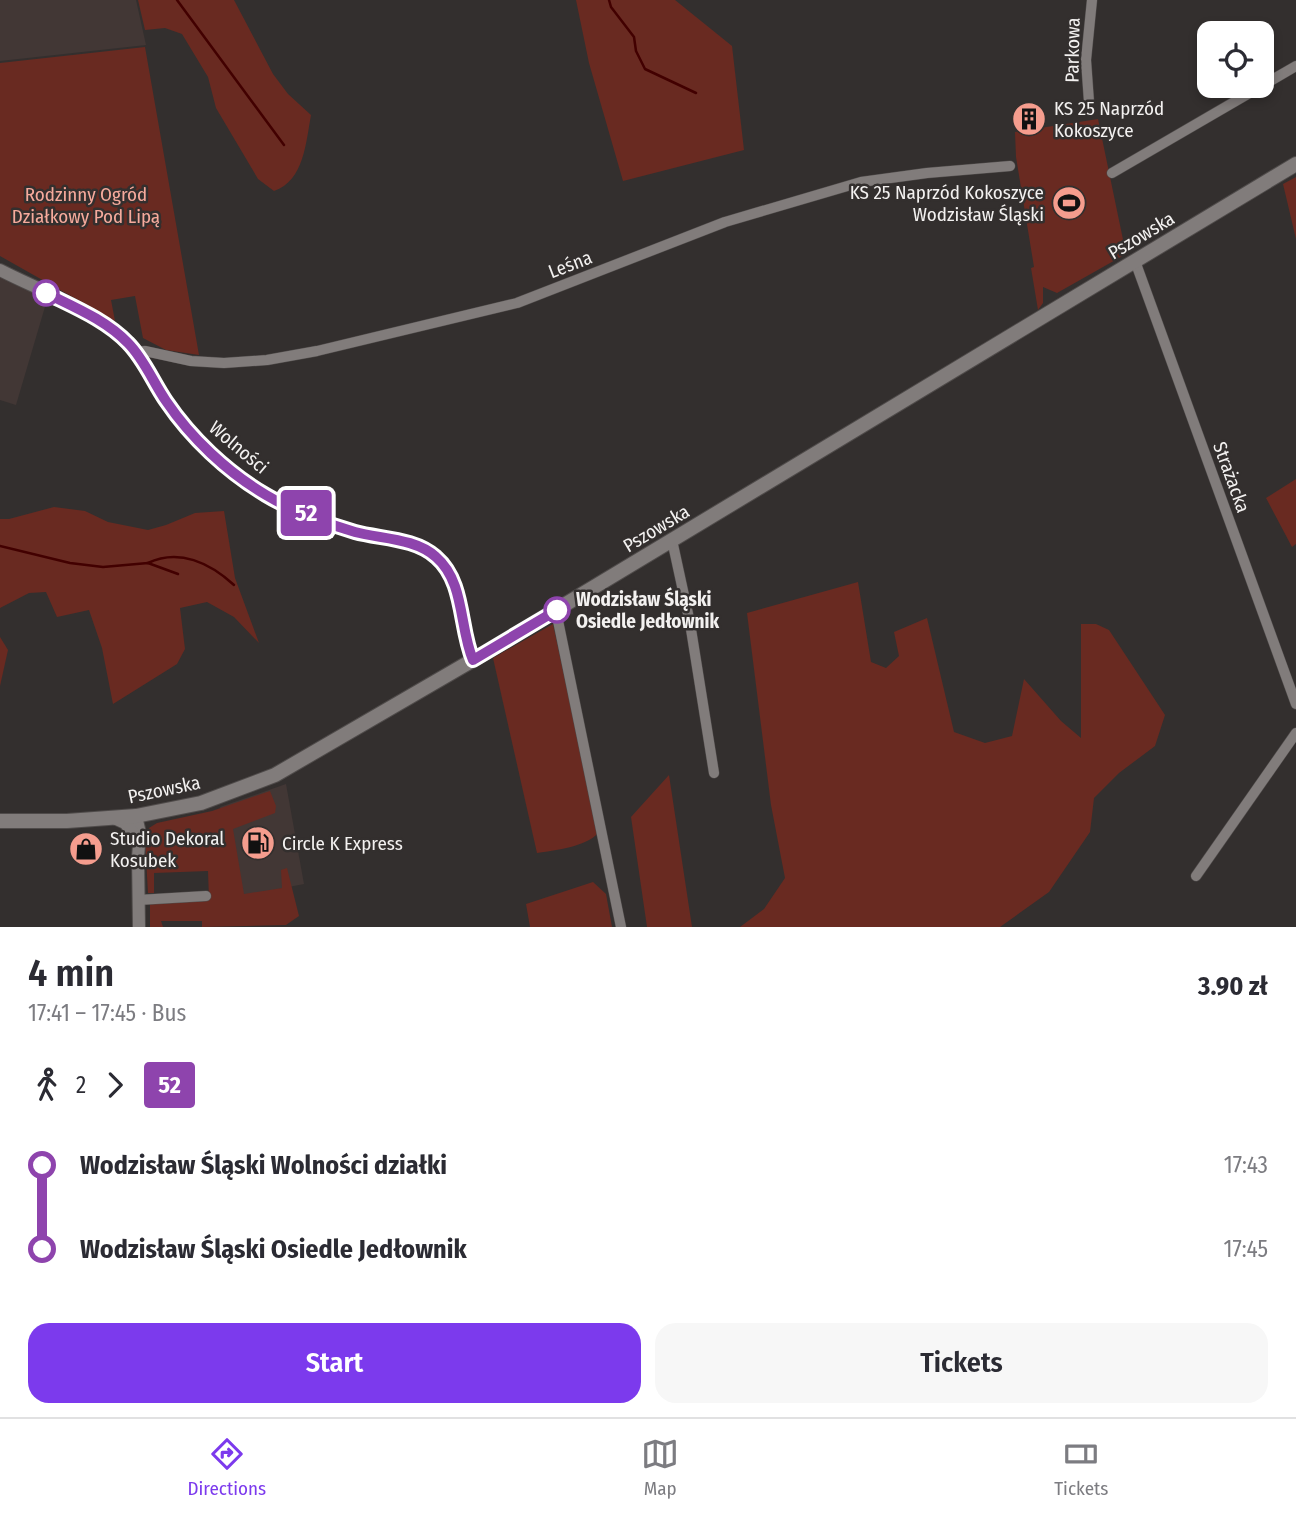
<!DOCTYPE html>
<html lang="en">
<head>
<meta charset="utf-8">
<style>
	:root { --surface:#fff; --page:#f7f7f7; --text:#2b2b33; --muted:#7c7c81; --line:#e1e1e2; --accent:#7c3aed }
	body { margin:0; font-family:"Fira Sans Condensed",sans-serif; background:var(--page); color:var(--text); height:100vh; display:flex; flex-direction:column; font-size:26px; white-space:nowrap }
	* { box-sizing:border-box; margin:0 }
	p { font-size:23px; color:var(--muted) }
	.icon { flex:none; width:38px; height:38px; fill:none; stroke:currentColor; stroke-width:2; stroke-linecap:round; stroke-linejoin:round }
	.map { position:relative; height:927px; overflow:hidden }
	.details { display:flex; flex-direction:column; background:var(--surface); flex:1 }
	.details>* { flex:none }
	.badge { padding:0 14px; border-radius:5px; font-size:24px; line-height:46px }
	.controls { position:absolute; left:1197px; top:21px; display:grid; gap:14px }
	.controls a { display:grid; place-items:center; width:77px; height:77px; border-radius:14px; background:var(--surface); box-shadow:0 4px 10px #0003; font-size:35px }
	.map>.badge { position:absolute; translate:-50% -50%; box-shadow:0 0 0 4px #fff }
	.legs { display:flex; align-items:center; gap:10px; height:77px; padding:0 28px; font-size:23px }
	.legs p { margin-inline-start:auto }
	.head { display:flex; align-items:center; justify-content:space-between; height:119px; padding:0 28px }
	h1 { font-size:38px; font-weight:600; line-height:52px }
	.primary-button { display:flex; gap:14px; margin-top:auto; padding:14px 28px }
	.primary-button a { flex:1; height:80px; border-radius:21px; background:var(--accent); color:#fff; font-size:28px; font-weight:600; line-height:80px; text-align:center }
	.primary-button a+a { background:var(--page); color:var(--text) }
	ul { padding:0 28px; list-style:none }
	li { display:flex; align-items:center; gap:24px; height:84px; font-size:26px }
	li i { display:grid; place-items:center; width:10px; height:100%; margin:0 9px; background:currentColor }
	li i::after { content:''; width:18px; height:18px; margin:-9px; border:5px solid; border-radius:50%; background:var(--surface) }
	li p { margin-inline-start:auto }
	li:first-child i { background:linear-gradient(#0000 50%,currentColor 0) }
	li:last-child i { background:linear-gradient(currentColor 50%,#0000 0) }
	.dock { display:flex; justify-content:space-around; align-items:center; height:98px; border-top:2px solid var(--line); background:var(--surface); font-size:19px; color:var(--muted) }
	.dock a { display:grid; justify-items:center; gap:4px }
	.dock .on { color:var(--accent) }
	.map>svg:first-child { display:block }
</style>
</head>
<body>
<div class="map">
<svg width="1296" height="927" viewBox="0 0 1296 927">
	<rect width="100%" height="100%" fill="#332f2e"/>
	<g fill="#423735">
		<path d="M0,0H136L146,45L0,61Z"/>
		<path d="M0,275L47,300L16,405L0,400Z"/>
		<path d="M286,784L304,884L242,896L220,807Z"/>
	</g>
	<g fill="#692a21">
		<path d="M138,0H234L273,74L288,94L311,115C306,142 304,181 274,191L258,179L216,108L208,77L182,34L165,28L145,30Z"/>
		<path d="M576,0H675L732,46L744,150L623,181L589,63Z"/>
		<path d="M145,47L199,355L166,350L143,338L135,296L111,300L115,321L0,256V63Z"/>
		<path d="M1098,119L1126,254L1057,293L1043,287V303L1038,310L1031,268L1034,267L1016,157L1015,132Z"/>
		<path d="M1296,177V239L1283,184Z"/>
		<path d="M1296,479V544L1292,547L1266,498Z"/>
		<path d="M54,507L85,511L108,522L148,530L166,525L195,513L224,511L235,578L259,643L234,617L207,602L180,608L185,649L177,664L113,704L102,648L89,610L57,617L46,592L29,593L0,608V519H9Z"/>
		<path d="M858,582L871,662L886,668L899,656L894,632L927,618L954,732L985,743L1012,736L1024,679L1061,721L1081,738V624H1096L1109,630L1165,715L1155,746L1119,773L1094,798L1090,832L1049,892L1000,927H740L764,909L785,878L771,805L747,613Z"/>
		<path d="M553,624L598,833C588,846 553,851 537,853L493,658Z"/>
		<path d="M0,637L8,650L0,686Z"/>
		<path d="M669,775L692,927H647L631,817Z"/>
		<path d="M270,791L276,806L275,813L233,829L244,894L282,888L281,870L287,868L299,916L286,925L202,927V921H161L163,927H150V902L209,899L208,871L154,873V893H148L145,841L149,828L157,823L212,811Z"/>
		<path d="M593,882L606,894L612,927H530L526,904Z"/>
	</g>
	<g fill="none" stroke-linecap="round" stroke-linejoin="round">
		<g stroke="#420000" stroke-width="2.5">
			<path d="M177,0L284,145"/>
			<path d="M609,0L611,7L634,37L636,51L645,69L696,93"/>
			<path d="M0,546L70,563L103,567L148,563L178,574"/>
			<path d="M148,563C179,548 210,563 234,585"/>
		</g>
		<g stroke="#4f4b4a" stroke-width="11">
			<g id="minor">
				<path d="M1089,102L1086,60L1092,0"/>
				<path d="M1112,173L1296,66"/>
				<path d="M1135,261L1296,704"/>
				<path d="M137,352L145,351L191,361L224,363L267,360L317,351L517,303L725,222L861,182L927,173L1010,166"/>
				<path d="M672,540L690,623L714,773"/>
				<path d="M556,611L621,927"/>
				<path d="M1196,876L1296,733"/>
				<path d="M138,900L206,896"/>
			</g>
		</g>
		<g stroke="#4f4b4a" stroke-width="14">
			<g id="tertiary">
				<path d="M0,270C41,291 97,311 129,344C145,360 154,383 167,402C192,439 228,473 267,496C293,511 326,524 356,532C381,539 416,538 436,557C465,582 458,627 473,660"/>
				<path d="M136,816L140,833L138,857L139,927"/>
				<path d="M114,818L125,823L133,833"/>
			</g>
		</g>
		<g stroke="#4f4b4a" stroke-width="16">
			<path id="secondary" d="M0,821H67L136,816L201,803L275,775L473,660L1296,164"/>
		</g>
		<use href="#minor" stroke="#817c7b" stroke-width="10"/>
		<use href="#tertiary" stroke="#817c7b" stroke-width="12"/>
		<use href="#secondary" stroke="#817c7b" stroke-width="14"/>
	</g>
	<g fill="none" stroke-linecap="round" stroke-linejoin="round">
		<g stroke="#fff" stroke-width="16">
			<path id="line-1" d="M46,293C74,307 106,320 128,343C144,359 153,382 166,401C191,438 227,472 266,495C291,510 327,524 355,532C381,539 415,538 436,557C465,582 459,627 473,660L557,610"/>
		</g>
		<use href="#line-1" stroke="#8e44ad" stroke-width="10"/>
	</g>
	<defs>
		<g id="building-disc" transform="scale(1.75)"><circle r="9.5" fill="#f59d8e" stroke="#332f2e"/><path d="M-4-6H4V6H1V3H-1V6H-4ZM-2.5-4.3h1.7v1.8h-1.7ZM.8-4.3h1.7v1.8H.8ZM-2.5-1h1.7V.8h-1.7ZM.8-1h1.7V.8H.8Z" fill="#111"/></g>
		<g id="stadium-disc" transform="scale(1.75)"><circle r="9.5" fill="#f59d8e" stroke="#332f2e"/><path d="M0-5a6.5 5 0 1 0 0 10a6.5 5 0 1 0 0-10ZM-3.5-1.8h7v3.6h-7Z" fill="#111"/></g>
		<g id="fuel-disc" transform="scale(1.75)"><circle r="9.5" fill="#f59d8e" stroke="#332f2e"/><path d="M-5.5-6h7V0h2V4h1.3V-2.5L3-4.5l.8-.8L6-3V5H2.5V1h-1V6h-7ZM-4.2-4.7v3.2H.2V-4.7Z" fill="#111"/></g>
		<g id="shop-disc" transform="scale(1.75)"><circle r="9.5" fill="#f59d8e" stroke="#332f2e"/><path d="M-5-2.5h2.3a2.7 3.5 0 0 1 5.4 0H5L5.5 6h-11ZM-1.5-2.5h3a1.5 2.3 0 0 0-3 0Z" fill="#111"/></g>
	</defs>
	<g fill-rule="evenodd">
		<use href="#building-disc" x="1029" y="119"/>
		<use href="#stadium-disc" x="1069" y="203"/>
		<use href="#fuel-disc" x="258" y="843"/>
		<use href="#shop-disc" x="86" y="849"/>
	</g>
	<g fill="#fff" stroke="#8e44ad" stroke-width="3.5">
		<circle cx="46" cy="293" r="12"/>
		<circle cx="557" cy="610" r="12"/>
	</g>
	<g text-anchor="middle" stroke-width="5" stroke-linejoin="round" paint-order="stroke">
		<g font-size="19" fill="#f3f1f0" stroke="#332f2e">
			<text transform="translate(1072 50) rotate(-89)" y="7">Parkowa</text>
			<text transform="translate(1141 235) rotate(-31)" y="7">Pszowska</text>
			<text transform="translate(570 264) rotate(-21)" y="7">Leśna</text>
			<text transform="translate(239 447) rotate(40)" y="7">Wolności</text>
			<text transform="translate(1232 477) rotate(70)" y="7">Strażacka</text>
			<text transform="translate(656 528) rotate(-31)" y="7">Pszowska</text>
			<text transform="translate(164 789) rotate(-12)" y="7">Pszowska</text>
		</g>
		<g font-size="19" fill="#f3f1f0" stroke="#332f2e" text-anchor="start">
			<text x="1054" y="115">KS 25 Naprzód<tspan x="1054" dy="22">Kokoszyce</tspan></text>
			<text x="1044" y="199" text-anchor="end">KS 25 Naprzód Kokoszyce<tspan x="1044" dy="22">Wodzisław Śląski</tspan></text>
			<text x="110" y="845">Studio Dekoral<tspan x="110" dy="22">Kosubek</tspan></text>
			<text x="282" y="850">Circle K Express</text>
		</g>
		<g font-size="19" fill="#f6aa9c" stroke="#332f2e">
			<text x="86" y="201">Rodzinny Ogród<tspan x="86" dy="22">Działkowy Pod Lipą</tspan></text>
		</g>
		<g font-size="19" font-weight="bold" fill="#f3f1f0" stroke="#332f2e" text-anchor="start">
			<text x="576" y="606">Wodzisław Śląski<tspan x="576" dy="22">Osiedle Jedłownik</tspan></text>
		</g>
	</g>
</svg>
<div class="controls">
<a><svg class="icon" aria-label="locate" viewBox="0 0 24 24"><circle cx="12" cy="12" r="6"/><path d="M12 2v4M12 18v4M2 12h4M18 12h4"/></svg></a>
</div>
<b class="badge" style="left:306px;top:513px;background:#8e44ad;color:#fff">52</b>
</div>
<section class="details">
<div class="head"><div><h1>4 min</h1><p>17:41 – 17:45 · Bus</p></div><b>3.90 zł</b></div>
<div class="legs"><svg class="icon" aria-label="walk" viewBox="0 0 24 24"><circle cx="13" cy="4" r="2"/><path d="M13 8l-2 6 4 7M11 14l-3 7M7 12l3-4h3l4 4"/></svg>2<svg class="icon" aria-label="forward" viewBox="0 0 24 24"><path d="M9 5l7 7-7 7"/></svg><b class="badge" style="background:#8e44ad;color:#fff">52</b></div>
<ul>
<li><i style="color:#8e44ad"></i><b>Wodzisław Śląski Wolności działki</b><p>17:43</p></li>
<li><i style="color:#8e44ad"></i><b>Wodzisław Śląski Osiedle Jedłownik</b><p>17:45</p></li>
</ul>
<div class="primary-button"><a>Start</a><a>Tickets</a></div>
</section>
<nav class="dock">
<a class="on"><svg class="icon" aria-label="directions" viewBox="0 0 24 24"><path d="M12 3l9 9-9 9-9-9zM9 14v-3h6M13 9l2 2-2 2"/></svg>Directions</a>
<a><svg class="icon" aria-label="map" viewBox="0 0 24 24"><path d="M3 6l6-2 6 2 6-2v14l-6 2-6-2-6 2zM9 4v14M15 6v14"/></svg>Map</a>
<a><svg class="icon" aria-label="tickets" viewBox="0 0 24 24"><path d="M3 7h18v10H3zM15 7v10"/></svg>Tickets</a>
</nav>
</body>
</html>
